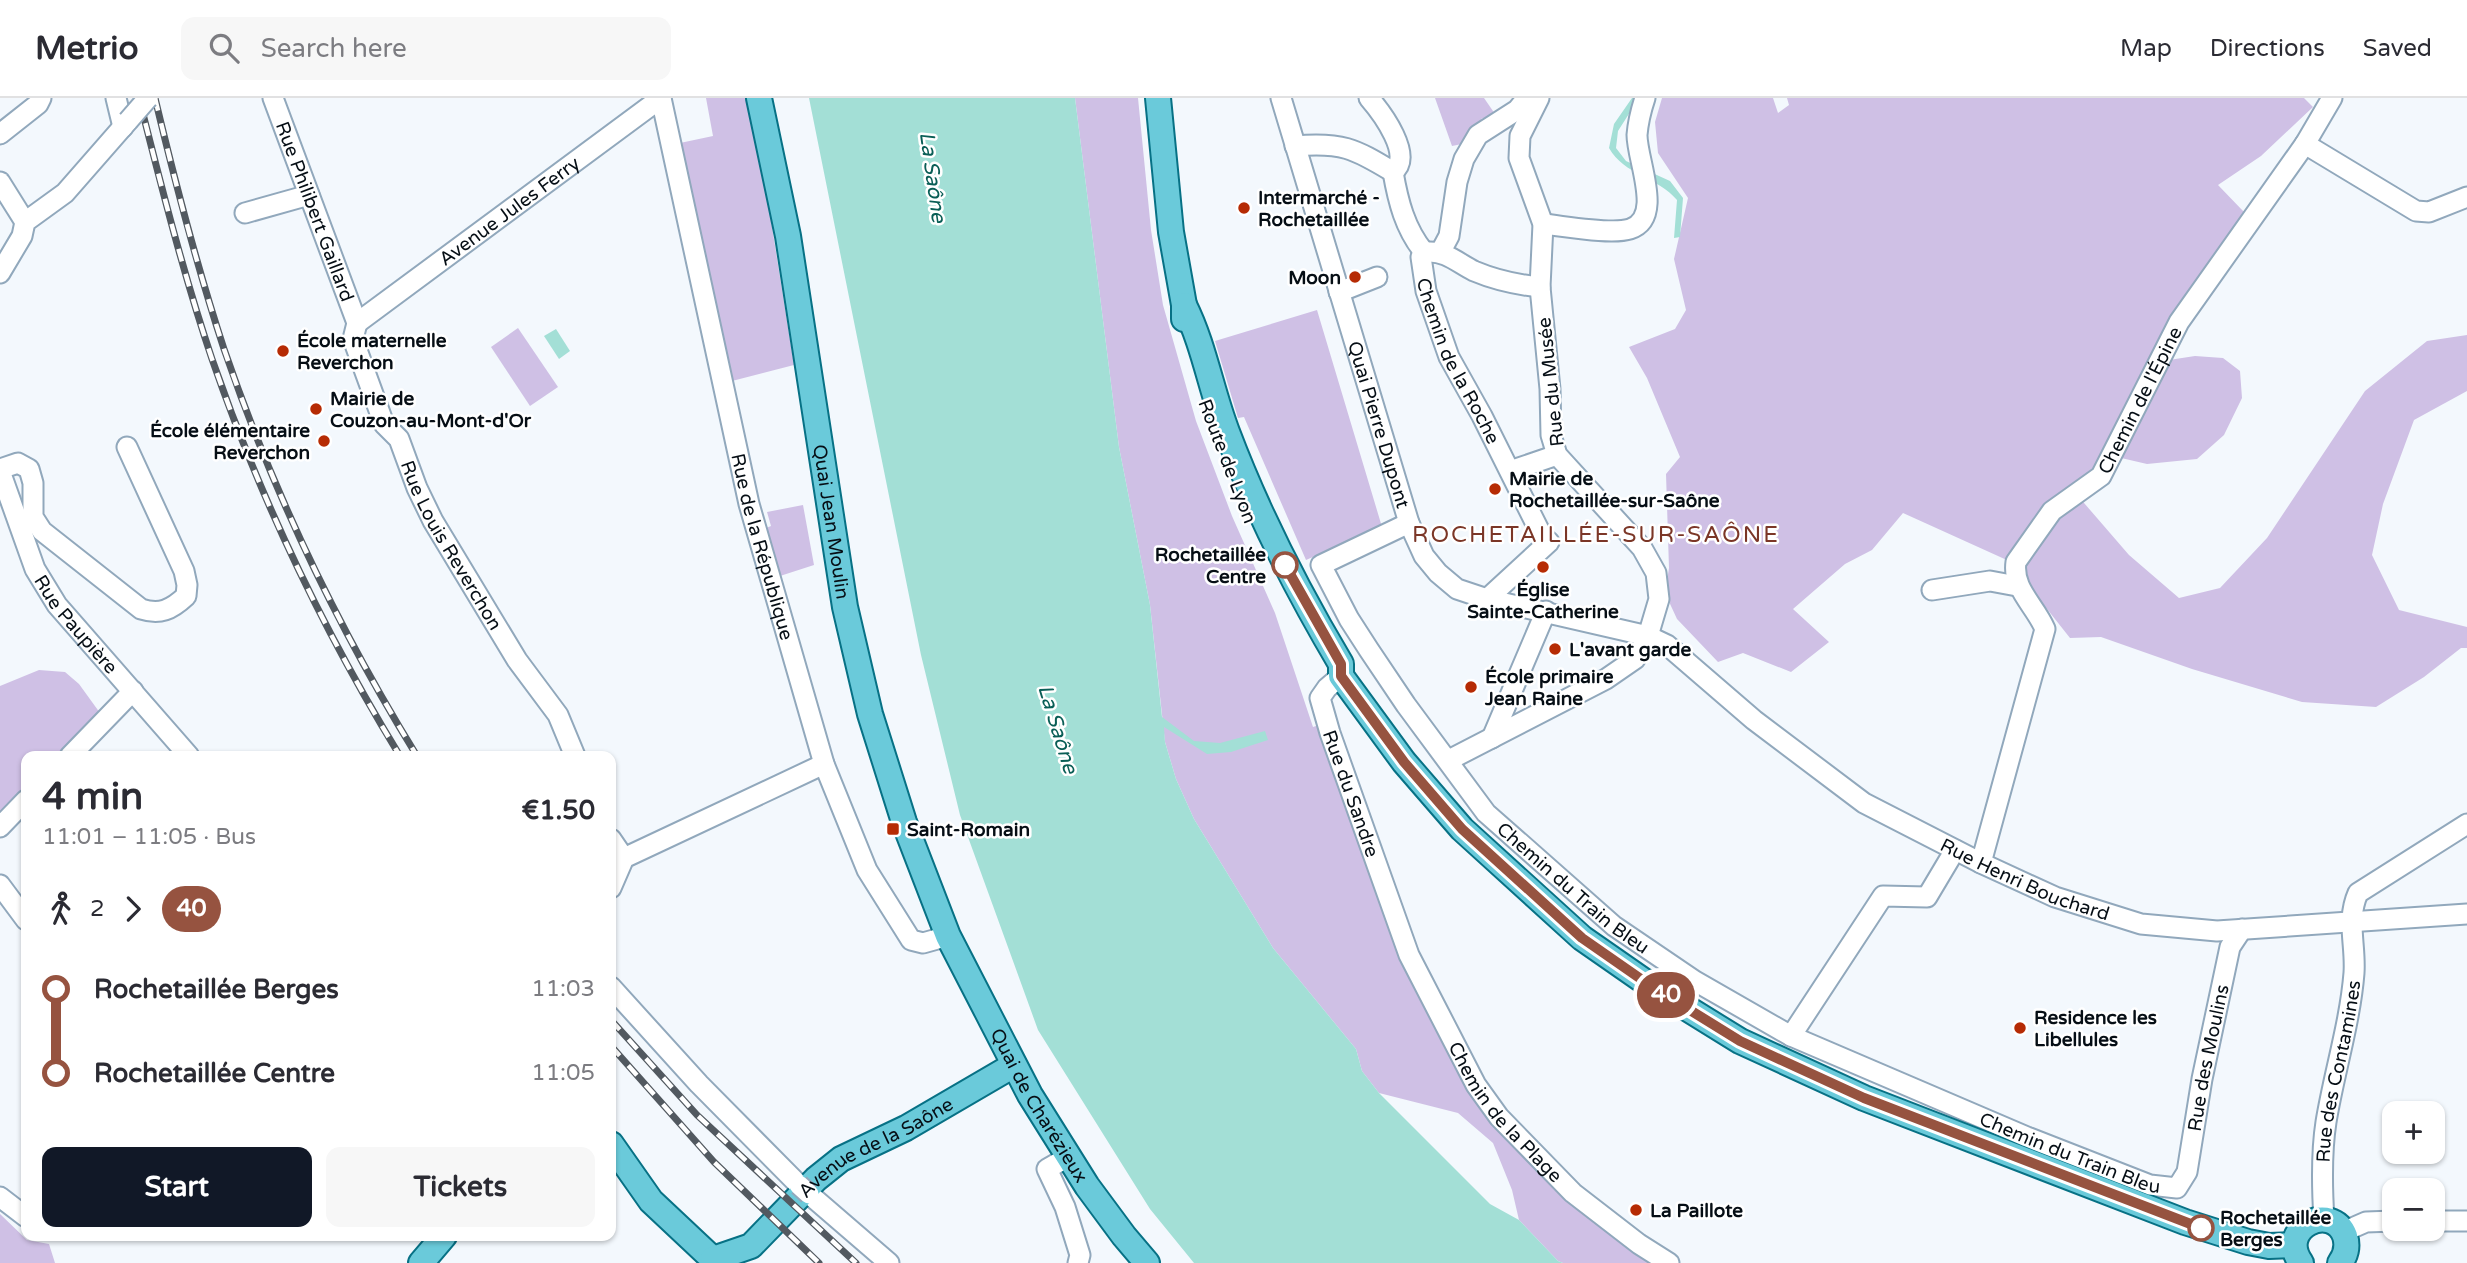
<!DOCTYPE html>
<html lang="en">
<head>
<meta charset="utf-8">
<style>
	:root { --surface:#fff; --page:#f7f7f7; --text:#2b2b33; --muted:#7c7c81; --line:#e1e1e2; --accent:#111827 }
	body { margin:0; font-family:"Varela Round",sans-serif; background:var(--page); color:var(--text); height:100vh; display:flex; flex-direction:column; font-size:26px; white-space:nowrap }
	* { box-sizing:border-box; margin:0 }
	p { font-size:23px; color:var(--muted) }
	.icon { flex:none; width:38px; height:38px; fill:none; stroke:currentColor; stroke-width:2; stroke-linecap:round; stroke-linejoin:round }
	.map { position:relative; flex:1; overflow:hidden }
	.panel { position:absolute; left:21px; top:653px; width:595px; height:490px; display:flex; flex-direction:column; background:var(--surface); border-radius:14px; box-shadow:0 2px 5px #0004 }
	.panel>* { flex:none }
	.badge { padding:0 14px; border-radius:23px; font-size:24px; line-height:46px }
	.buttons { position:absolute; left:2382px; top:1003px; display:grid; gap:14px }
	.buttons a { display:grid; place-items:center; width:63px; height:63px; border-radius:14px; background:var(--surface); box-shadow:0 2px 5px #0004; font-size:35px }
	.map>.badge { position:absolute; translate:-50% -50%; box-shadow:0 0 0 4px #fff }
	.legs { display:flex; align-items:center; gap:10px; height:77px; padding:0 21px; font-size:23px }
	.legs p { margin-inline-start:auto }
	.overview { display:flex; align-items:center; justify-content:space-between; height:119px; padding:0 21px }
	h1 { font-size:38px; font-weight:800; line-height:52px }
	.action { display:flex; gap:14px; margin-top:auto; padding:14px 21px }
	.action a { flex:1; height:80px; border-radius:14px; background:var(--accent); color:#fff; font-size:28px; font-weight:800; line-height:80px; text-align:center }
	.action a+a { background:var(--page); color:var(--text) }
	ul { padding:0 21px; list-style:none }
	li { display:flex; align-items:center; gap:24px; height:84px; font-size:26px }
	li i { display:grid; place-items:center; width:10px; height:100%; margin:0 9px; background:currentColor }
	li i::after { content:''; width:18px; height:18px; margin:-9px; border:5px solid; border-radius:50%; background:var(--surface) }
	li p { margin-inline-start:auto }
	li:first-child i { background:linear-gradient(#0000 50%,currentColor 0) }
	li:last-child i { background:linear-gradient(currentColor 50%,#0000 0) }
	header { display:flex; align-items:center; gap:42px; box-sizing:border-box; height:98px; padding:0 35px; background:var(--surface); border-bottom:2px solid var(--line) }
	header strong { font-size:33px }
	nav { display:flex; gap:38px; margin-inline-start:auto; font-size:24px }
	.search { width:490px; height:63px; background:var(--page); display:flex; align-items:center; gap:18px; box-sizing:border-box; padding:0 24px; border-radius:14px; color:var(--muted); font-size:26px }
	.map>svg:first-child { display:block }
</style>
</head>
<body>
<header>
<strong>Metrio</strong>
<div class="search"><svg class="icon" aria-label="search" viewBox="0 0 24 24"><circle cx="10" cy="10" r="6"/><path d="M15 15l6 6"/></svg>Search here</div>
<nav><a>Map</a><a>Directions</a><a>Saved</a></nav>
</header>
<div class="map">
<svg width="2467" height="1165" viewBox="0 0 2467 1165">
	<rect width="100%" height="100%" fill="#f3f8fd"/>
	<g fill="#cfc0e5">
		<path d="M706,0H746L770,109L769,110L794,267L732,283L680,45L713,38Z"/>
		<path d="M1075,0H1138L1151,132L1163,207L1196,323L1232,418L1275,515L1313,629L1322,626L1477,995L1664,1165H1563L1558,1163L1519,1122L1512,1092L1493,1045L1458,1015L1379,995L1362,973L1356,951L1273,850L1194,721L1176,681L1165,644L1150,507L1119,349Z"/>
		<path d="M1435,0H1484L1495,16L1481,21L1482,30L1462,46L1452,48Z"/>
		<path d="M1662,0H1773L1778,15L1789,7L1787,0H2304L2313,9L2261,58L2218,87L2244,114L2180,207L2156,264L2195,258L2223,260L2240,273L2242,300L2224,337L2197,361L2147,366L2104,356L2078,398L2129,457L2179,500L2220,490L2267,440L2365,293L2427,243L2467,237V293L2414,322L2383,406L2372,457L2399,512L2467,529V550H2461L2424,579L2376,609L2302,604L2192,571L2101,539L2070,540L2009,463L1903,415L1872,452L1845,466L1793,511L1829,544L1791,574L1743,555L1718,564L1677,521L1665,495L1669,470L1666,376L1680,359L1647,280L1629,249L1675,231L1686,212L1674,161L1688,100L1658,55L1655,24Z"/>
		<path d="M1317,212L1382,429L1306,462L1244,319L1238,320L1215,243Z"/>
		<path d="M518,230L558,289L530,308L491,249Z"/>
		<path d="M803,407L814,467L780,478L766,430L771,428L767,414Z"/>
		<path d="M39,572L65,574L79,586L100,615L58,658H26V691L0,718V588Z"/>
		<path d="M0,1116L27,1142L49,1146L55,1165H0Z"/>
	</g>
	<g fill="#a3dfd6">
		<path d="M809,0H1075L1119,349L1150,507L1162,619L1194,643L1220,645L1265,633L1268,642L1231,654L1207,656L1164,629L1165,644L1176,681L1194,721L1273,850L1356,951L1362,973L1379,995L1490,1106L1519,1122L1558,1163L1563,1165H1194L1150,1111L1038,932L960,717L921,557Z"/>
		<path d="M1632,0H1639L1618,33L1616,50L1626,63L1670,83L1683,100L1680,139L1674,140L1677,102C1658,79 1624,77 1609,50L1614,26Z"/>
		<path d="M556,231L570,253L559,261L544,238Z"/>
	</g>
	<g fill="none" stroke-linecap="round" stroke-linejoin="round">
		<g stroke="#91a8bc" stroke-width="23">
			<g id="minor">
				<path d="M116,0L123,29"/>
				<path id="s1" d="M273,0L357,225"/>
				<path id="s2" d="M661,0L749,406L824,666L867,772L911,842L923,845L948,838"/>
				<path id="s3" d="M1281,0L1409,425L1424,458L1438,475L1457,491L1487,501L1648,538L1667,547L1754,622L1864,705L1981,765L2055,799L2141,826L2217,833L2467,816"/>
				<path d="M1369,0C1382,15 1414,58 1393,74"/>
				<path d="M0,36L38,6L41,0"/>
				<path d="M2305,46L2416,113L2429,114L2467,99"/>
				<path d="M1295,48C1341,44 1354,50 1393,74"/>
				<path d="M1393,74C1398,103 1405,131 1424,154"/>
				<path d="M0,84L25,124"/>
				<path d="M245,115L309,97"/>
				<path d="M1543,126C1564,128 1611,137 1630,131C1664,120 1637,63 1637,37C1638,25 1641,12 1645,0"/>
				<path d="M1441,153L1449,138L1457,84L1464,61L1478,37L1517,12L1527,0"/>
				<path id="s4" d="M1424,154L1421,159L1426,193L1449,259L1482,318L1542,438L1549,444L1487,501"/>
				<path d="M1428,154C1446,153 1458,165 1474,173C1493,181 1519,187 1540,189"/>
				<path d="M0,175L22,138L25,124L65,95L128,23"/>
				<path d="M1339,194L1377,179"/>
				<path id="s5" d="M357,225L353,241L384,326L399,341L417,390L433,423L517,562L558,617L575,658"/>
				<path id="s6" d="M357,225L661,0"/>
				<path d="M0,371L18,365L29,371L33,385V419L42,433L141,511C160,517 171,512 186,498L187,487L184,473L127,349"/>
				<path id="s7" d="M0,373L35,471L57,507L189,658"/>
				<path d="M1510,373L1557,357"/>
				<path id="s8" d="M1409,425L1321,467L1349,521L1369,552L1406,607L1486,715L1614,828L1695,883L1791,938L2027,1039L2150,1087L2177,1090L2187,1074L2202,981L2230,849L2242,831"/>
				<path d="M1932,492L1990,483L2017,488"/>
				<path id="s9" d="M1341,578L1327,590L1320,600L1330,635L1409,857L1476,987L1499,1019L1573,1095L1639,1146L1669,1165"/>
				<path d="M1492,640L1546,513"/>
				<path d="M70,658L133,593"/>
				<path d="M1449,662L1606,581L1635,561L1648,538L1659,501L1656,475L1642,450L1557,357L1551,337L1550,291L1540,189L1543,126L1519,60L1520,38L1539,0"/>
				<path d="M0,729L26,702"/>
				<path d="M611,741L624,760"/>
				<path id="s10" d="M1981,765L2045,531C2035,507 2012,491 2016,464L2052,413L2101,378L2179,224L2305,46L2332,0"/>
				<path d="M0,787L26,822"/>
				<path d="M611,790L624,760L824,666"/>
				<path d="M611,889L699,986L799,1087"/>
				<path d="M1791,938L1883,798L1927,799L1955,752"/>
				<path d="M1068,1059L1047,1071L1065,1109L1080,1157L1078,1165"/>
				<path d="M809,1096L889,1165"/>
				<path d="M0,1099L26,1119"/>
				<path id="s11" d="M2324,1122C2322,1090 2321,1056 2326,1024C2334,975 2350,925 2354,875C2356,847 2346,822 2358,795L2467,726"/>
				<path d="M2432,1123H2467"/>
				<path d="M2343,1134L2366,1124L2394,1123"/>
			</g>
		</g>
		<g stroke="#077185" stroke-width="28">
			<g id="major">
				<path id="s12" d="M759,0L788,138L845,509L870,616L904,724L948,838L1030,997L1087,1088L1124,1138L1147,1165"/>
				<path d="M1158,0L1171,134L1184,207V221"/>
				<path d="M1184,207C1204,247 1211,292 1227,334C1258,416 1297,492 1341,566V578L1404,664L1462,731L1582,840L1651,888L1740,943L1864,1000L2185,1124L2248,1144L2269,1148L2294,1147"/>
				<path d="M611,1046L651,1103L717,1165"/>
				<path id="s13" d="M713,1161L751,1148L816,1081L841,1061L906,1030L1014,967"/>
				<path d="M421,1165L444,1138"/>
				<path d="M2301,1165C2276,1130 2332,1103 2345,1138C2348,1148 2346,1157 2340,1165"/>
			</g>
		</g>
		<use href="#minor" stroke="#fff" stroke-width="19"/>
		<use href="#major" stroke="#6acada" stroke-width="24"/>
		<g stroke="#525960" stroke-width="7">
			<g id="rail">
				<path d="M139,0C161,87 183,175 212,261C260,400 323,532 400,658"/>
				<path d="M155,0C175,84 197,169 224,251C273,394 338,530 417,658"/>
				<path d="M611,922L697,1017L856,1165"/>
				<path d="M611,948L714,1064L819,1165"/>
			</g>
		</g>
		<use href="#rail" stroke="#fff" stroke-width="4.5" stroke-dasharray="13" stroke-linecap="butt"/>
		<g stroke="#91a8bc" stroke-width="23" stroke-linecap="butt">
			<g id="minor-bridge">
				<path d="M128,23L148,0"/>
				<path d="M799,1087L809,1096"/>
			</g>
		</g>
		<use href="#minor-bridge" stroke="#fff" stroke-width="19"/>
	</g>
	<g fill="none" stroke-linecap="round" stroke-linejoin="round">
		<g stroke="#fff" stroke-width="16">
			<path id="line-1" d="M1285,467L1341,566V578L1404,664L1462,731L1582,840L1651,888L1740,943L1864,1000L2201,1130"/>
		</g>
		<use href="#line-1" stroke="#965340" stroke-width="10"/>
	</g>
	<g fill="#b62b04" stroke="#fff" stroke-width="2.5">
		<circle cx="1244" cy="110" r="7"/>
		<circle cx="1355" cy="179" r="7"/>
		<circle cx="283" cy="253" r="7"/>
		<circle cx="316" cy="311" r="7"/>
		<circle cx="324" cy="343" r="7"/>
		<circle cx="1495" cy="391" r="7"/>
		<circle cx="1543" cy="469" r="7"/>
		<circle cx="1555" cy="551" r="7"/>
		<circle cx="1471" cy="589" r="7"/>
		<rect x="886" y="724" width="14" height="14" rx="3.5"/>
		<circle cx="2020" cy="930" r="7"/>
		<circle cx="1636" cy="1112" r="7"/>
	</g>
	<g fill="#fff" stroke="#965340" stroke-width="3.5">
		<circle cx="1285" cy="467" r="12"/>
		<circle cx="2201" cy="1130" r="12"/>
	</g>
	<g text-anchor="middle" stroke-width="5" stroke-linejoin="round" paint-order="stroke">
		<g font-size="19" font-weight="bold" fill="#060e15" stroke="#fff" text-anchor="start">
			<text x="1258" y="106">Intermarché -<tspan x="1258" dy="22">Rochetaillée</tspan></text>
			<text x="1341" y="186" text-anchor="end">Moon</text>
			<text x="297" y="249">École maternelle<tspan x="297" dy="22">Reverchon</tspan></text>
			<text x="330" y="307">Mairie de<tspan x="330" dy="22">Couzon-au-Mont-d'Or</tspan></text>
			<text x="310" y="339" text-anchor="end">École élémentaire<tspan x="310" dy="22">Reverchon</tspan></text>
			<text x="1509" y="387">Mairie de<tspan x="1509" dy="22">Rochetaillée-sur-Saône</tspan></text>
			<text x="1543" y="498" text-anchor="middle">Église<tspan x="1543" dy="22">Sainte-Catherine</tspan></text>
			<text x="1569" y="558">L'avant garde</text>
			<text x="1485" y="585">École primaire<tspan x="1485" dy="22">Jean Raine</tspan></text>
			<text x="907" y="738">Saint-Romain</text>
			<text x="2034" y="926">Residence les<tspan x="2034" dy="22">Libellules</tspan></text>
			<text x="1650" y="1119">La Paillote</text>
		</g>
		<g font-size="19" fill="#060e15" stroke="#fff">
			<text dy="7" stroke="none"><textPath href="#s1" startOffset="121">Rue Philibert Gaillard</textPath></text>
			<text dy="7" stroke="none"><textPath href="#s6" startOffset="189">Avenue Jules Ferry</textPath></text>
			<text dy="7" stroke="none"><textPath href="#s4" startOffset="117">Chemin de la Roche</textPath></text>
			<text transform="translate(1550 284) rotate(-96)" y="7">Rue du Musée</text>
			<text dy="7" stroke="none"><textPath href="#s10" startOffset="525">Chemin de l'Épine</textPath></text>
			<text dy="7" stroke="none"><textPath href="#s3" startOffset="341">Quai Pierre Dupont</textPath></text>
			<text transform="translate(1228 363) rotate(69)" y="7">Route de Lyon</text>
			<text dy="7" stroke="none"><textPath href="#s12" startOffset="430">Quai Jean Moulin</textPath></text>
			<text dy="7" stroke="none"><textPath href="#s5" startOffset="247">Rue Louis Reverchon</textPath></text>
			<text dy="7" stroke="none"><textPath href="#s2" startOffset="460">Rue de la République</textPath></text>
			<text dy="7" stroke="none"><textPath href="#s7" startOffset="173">Rue Paupière</textPath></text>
			<text dy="7" stroke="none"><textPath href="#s9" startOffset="131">Rue du Sandre</textPath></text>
			<text dy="7" stroke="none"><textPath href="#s3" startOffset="1176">Rue Henri Bouchard</textPath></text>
			<text dy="7" stroke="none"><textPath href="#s8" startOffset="511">Chemin du Train Bleu</textPath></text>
			<text dy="7" stroke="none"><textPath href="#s8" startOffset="1326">Rue des Moulins</textPath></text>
			<text dy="7" stroke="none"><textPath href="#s11" startOffset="150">Rue des Contamines</textPath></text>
			<text dy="7" stroke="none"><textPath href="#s12" startOffset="1054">Quai de Charézieux</textPath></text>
			<text dy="7" stroke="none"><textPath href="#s9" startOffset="488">Chemin de la Plage</textPath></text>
			<text dy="7" stroke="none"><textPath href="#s13" startOffset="201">Avenue de la Saône</textPath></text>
			<text dy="7" stroke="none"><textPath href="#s8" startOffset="1078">Chemin du Train Bleu</textPath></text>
		</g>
		<g font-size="19" font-weight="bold" fill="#060e15" stroke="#fff" text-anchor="end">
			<text x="1266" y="463">Rochetaillée<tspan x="1266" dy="22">Centre</tspan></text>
			<text x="2220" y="1126" text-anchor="start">Rochetaillée<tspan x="2220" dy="22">Berges</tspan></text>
		</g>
		<g font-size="21" font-style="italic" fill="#095e56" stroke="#fff">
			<text transform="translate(933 79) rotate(82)" y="7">La Saône</text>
			<text transform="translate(1058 631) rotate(73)" y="7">La Saône</text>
		</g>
		<g font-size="23" letter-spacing="2" fill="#7b3627" stroke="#fff">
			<text x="1596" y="444">ROCHETAILLÉE-SUR-SAÔNE</text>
		</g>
	</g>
</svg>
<div class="buttons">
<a>+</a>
<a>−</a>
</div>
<b class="badge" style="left:1666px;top:897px;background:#965340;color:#fff">40</b>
<section class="panel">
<div class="overview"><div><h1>4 min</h1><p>11:01 – 11:05 · Bus</p></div><b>€1.50</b></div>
<div class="legs"><svg class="icon" aria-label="walk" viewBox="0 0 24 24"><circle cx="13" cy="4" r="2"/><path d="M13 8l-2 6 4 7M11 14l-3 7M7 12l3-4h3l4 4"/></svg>2<svg class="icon" aria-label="forward" viewBox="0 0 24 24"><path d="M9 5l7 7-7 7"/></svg><b class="badge" style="background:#965340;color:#fff">40</b></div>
<ul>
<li><i style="color:#965340"></i><b>Rochetaillée Berges</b><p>11:03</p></li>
<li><i style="color:#965340"></i><b>Rochetaillée Centre</b><p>11:05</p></li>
</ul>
<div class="action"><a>Start</a><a>Tickets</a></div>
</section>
</div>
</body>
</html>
